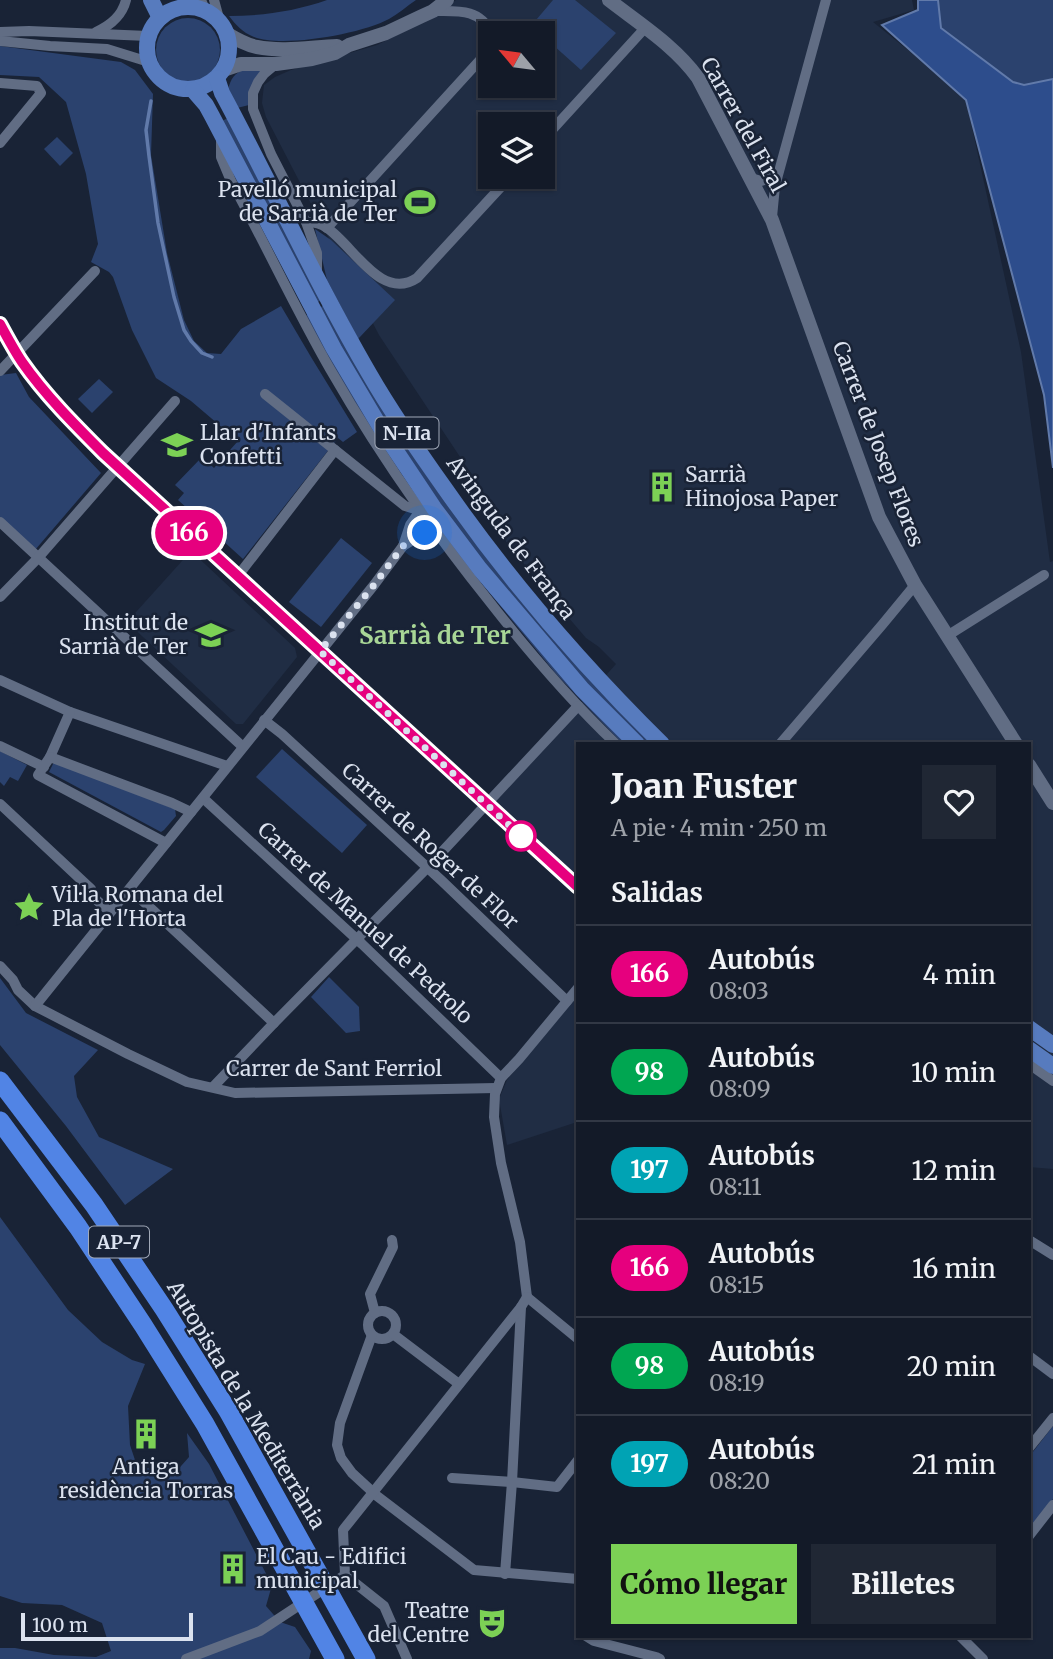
<!DOCTYPE html>
<html lang="es">
<head>
<meta charset="utf-8">
<style>
	:root { --surface:#131a28; --page:#202734; --text:#f1f3f6; --muted:#9da1a8; --line:#323845; --accent:#7cd155 }
	body { margin:0; font-family:Merriweather,serif; background:var(--page); color:var(--text); height:100vh; display:flex; flex-direction:column; font-size:26px; white-space:nowrap }
	* { box-sizing:border-box; margin:0 }
	p { font-size:23px; color:var(--muted) }
	.icon { flex:none; width:38px; height:38px; fill:none; stroke:currentColor; stroke-width:2; stroke-linecap:round; stroke-linejoin:round }
	.map { position:relative; flex:1; overflow:hidden }
	.side { position:absolute; left:576px; top:742px; width:455px; height:896px; display:flex; flex-direction:column; background:var(--surface); border-radius:0px; box-shadow:0 2px 5px #0004,0 0 0 2px var(--line) }
	.side>* { flex:none }
	.badge { padding:0 14px; border-radius:23px; font-size:24px; line-height:46px }
	.needle { width:46px; rotate:299deg }
	.fabs { position:absolute; left:478px; top:21px; display:grid; gap:14px }
	.fabs a { display:grid; place-items:center; width:77px; height:77px; border-radius:0px; background:var(--surface); box-shadow:0 2px 5px #0004,0 0 0 2px var(--line); font-size:35px }
	.scale { position:absolute; left:21px; bottom:18px; width:172px; box-sizing:border-box; padding-left:7px; border:4px solid #dbe2ef; border-top:0; font-size:19px; line-height:24px; white-space:nowrap; color:#dbe2ef; -webkit-text-stroke:5px #192336; paint-order:stroke }
	.you { position:absolute; width:35px; height:35px; margin:-18px; border:5px solid #fff; border-radius:50%; background:#1a73e8; box-shadow:0 0 0 10px #1a73e833 }
	.map>.badge { position:absolute; translate:-50% -50%; box-shadow:0 0 0 4px #fff }
	h2 { padding:0 35px; font-size:26px; line-height:63px }
	.round { display:grid; place-items:center; flex:none; width:74px; height:74px; border-radius:0px; background:var(--page) }
	.overview { display:flex; align-items:center; justify-content:space-between; height:119px; padding:0 35px }
	h1 { font-size:33px; font-weight:800; line-height:52px }
	.primary-button { display:flex; gap:14px; margin-top:auto; padding:14px 35px }
	.primary-button a { flex:1; height:80px; border-radius:0px; background:var(--accent); color:#111; font-size:28px; font-weight:800; line-height:80px; text-align:center }
	.primary-button a+a { background:var(--page); color:var(--text) }
	ul { padding:0; list-style:none }
	li { display:flex; align-items:center; gap:21px; height:98px; padding:0 35px; border-top:2px solid var(--line) }
	li div { flex:1 }
	li b { display:block; font-size:26px }
	li em { font-style:normal }
	li .badge { min-width:77px; font-weight:700; text-align:center }
	.map>svg:first-child { display:block }
</style>
</head>
<body>
<div class="map">
<svg width="1053" height="1659" viewBox="0 0 1053 1659">
	<rect width="100%" height="100%" fill="#192336"/>
	<g fill="#202d44" fill-rule="evenodd">
		<path d="M456,0H912L914,10L873,22L923,62L966,100L1021,352L1050,562L1053,561V1169L1029,1167V744H578L577,877L494,801L616,664L599,647L586,638L545,590L504,539L488,499L379,335L266,117L262,103L264,85L275,77L291,70L377,45L429,19ZM490,33H542V86H490ZM490,124H542V177H490Z"/>
		<path d="M191,551L295,648L297,657L243,724H236L127,622Z"/>
		<path d="M577,996V1122L507,1145L499,1099L507,1080Z"/>
	</g>
	<g fill="#2b426e">
		<path d="M327,0H416C407,6 398,14 389,19C361,34 283,48 254,37C242,32 236,25 229,16C262,16 296,11 327,0Z"/>
		<path d="M553,0H575L616,33L581,70L543,36L542,33H539L531,26Z"/>
		<path d="M938,0H1053V79L1024,85L1013,82L941,28Z"/>
		<circle cx="188" cy="50" r="32"/>
		<path d="M0,46L121,62L135,70L153,94L151,155L167,253L184,320L194,341L207,353L221,354L241,329L281,306L311,357L357,432L343,442L338,438L243,559L178,500L184,493L175,485L202,457L214,468L238,441L191,401L156,378L132,330L113,277L109,272L91,262L98,244L86,174L66,102L39,77L0,75Z"/>
		<path d="M245,69H264L249,105L237,108L228,89C231,79 234,73 245,69Z"/>
		<path d="M228,118L322,300L316,303L222,121Z"/>
		<path d="M57,137L73,153L60,166L44,149Z"/>
		<path d="M315,229L331,240L395,300L358,339L327,280Z"/>
		<path d="M324,305C363,371 400,439 444,501C506,588 582,665 653,744H645L604,704L468,544L409,461L318,309Z"/>
		<path d="M308,314L377,434L629,744H623L619,740L557,675L455,551L372,431L334,367L306,316Z"/>
		<path d="M16,373L29,397L101,473L35,550L0,517V375Z"/>
		<path d="M99,379L113,392L92,413L78,399Z"/>
		<path d="M341,538L372,563L321,627L289,602Z"/>
		<path d="M282,749L367,825L342,853L256,777Z"/>
		<path d="M0,751L27,765L18,781L10,777L4,786L0,782Z"/>
		<path d="M54,762L175,809L176,816L164,830L161,832L49,772Z"/>
		<path d="M329,977L359,1007L360,1031L346,1033L311,997Z"/>
		<path d="M0,978L26,1013L98,1050L74,1076L77,1097L99,1137L173,1169L125,1205L66,1126L0,1045Z"/>
		<path d="M0,1217L68,1310L102,1342L132,1360L145,1364L128,1406L130,1445L137,1466L174,1474L189,1457L187,1433L209,1464L272,1585L266,1606L280,1622L295,1627L311,1651L309,1659H0V1648H15L54,1655L96,1657L111,1651L102,1623L62,1605L22,1603L0,1596Z"/>
		<path d="M1053,1426V1499L1029,1530V1457Z"/>
	</g>
	<path fill="#2d4d8c" stroke="#617aaa" stroke-width="2" d="M918,0H938L941,28L1013,82L1024,85L1053,79V468L1044,395L966,100L882,25L918,10Z"/>
	<g fill="none" stroke-linecap="round" stroke-linejoin="round">
		<path stroke="#617aaa" stroke-width="3.5" d="M151,101L146,130L149,156L158,223L174,297L184,330L191,341L202,353L212,357"/>
		<g stroke="#616d84" stroke-width="10">
			<path d="M201,0L205,9"/>
			<path d="M214,0L220,22"/>
			<path d="M433,11C457,11 480,8 491,33"/>
			<path d="M0,32L29,31L148,36"/>
			<path d="M96,32C111,25 122,16 126,0"/>
			<path d="M0,41L50,46L107,49L149,62"/>
			<path d="M276,64L264,74L258,82L253,93V109L271,154L306,222L317,253V275"/>
			<path d="M0,83L37,86L41,93L0,143"/>
			<path d="M221,139V157L231,181C265,243 295,308 330,369C377,451 430,527 489,601C528,651 570,700 616,744"/>
			<path d="M542,141L645,28"/>
			<path d="M751,178L761,181L777,176"/>
			<path d="M772,217L775,186L826,0"/>
			<path d="M306,222C313,222 322,224 327,228C353,245 381,302 417,278L510,177"/>
			<path d="M327,228L490,49"/>
			<path d="M0,324L16,352L33,377L103,453L578,887"/>
			<path d="M0,371L95,271"/>
			<path d="M265,394L405,506L418,510"/>
			<path d="M0,522L243,747"/>
			<path d="M403,546L410,525L420,511"/>
			<path d="M237,577L335,450"/>
			<path d="M0,597L38,558L175,401"/>
			<path d="M947,636L1044,575"/>
			<path d="M0,680L70,712L227,766"/>
			<path d="M264,720L282,734L442,881L567,1001"/>
			<path d="M780,744L882,625L915,585"/>
			<path d="M0,746L44,767"/>
			<path d="M50,757L70,712"/>
			<path d="M203,798L362,944L501,1078"/>
			<path d="M0,804L91,889L92,896L110,912"/>
			<path d="M166,843L38,775L50,757L172,803L191,812"/>
			<path d="M130,889L274,1023"/>
			<path d="M0,966L13,980L18,990L35,1006L128,1054L187,1082L235,1093L496,1088"/>
			<path d="M35,1006L374,585L403,546L424,533H436"/>
			<path d="M1029,1064L1053,1081"/>
			<path d="M213,1087L274,1023L427,868L578,706"/>
			<path d="M1029,1240L1053,1255"/>
			<path d="M527,1297L520,1242L501,1163L494,1117L495,1094L501,1078L519,1059L578,988"/>
			<path d="M527,1297L578,1339"/>
			<circle cx="382" cy="1325" r="14"/>
			<path d="M375,1313L370,1294L393,1247L392,1240"/>
			<path d="M393,1334L459,1384"/>
			<path d="M372,1335L340,1423L337,1445L341,1458L352,1473L377,1496L474,1570L578,1579"/>
			<path d="M1029,1356L1053,1374"/>
			<path d="M1029,1448L1053,1418"/>
			<path d="M452,1478L512,1482L557,1487L578,1460"/>
			<path d="M1029,1536L1053,1505"/>
			<path d="M505,1574L512,1482L521,1307"/>
			<path d="M345,1575L384,1606L407,1659"/>
			<path d="M586,1636L594,1641L656,1657L660,1659"/>
			<path d="M960,1636L983,1659"/>
			<path d="M186,1659L260,1631L345,1575L343,1530L521,1307L527,1297"/>
		</g>
		<g stroke="#616d84" stroke-width="14">
			<path d="M609,0C640,24 675,46 698,78L772,220L879,517L915,585L1016,744"/>
			<path d="M226,33C236,39 246,45 257,47C283,52 311,47 337,46"/>
			<path d="M223,70L241,64H276L312,59L335,53L349,45L386,33L422,16L433,11L447,0"/>
			<path d="M1029,765L1053,803"/>
		</g>
		<g stroke="#577bbe" stroke-width="16">
			<path d="M151,0L160,18"/>
			<circle cx="188" cy="48" r="41"/>
			<path d="M217,78L222,93C272,186 316,283 370,375C393,415 419,452 446,490C511,583 581,664 662,744"/>
			<path d="M193,90L206,105L212,116L334,349L382,430L434,508L480,569L582,689L637,744"/>
			<path d="M1029,1028L1053,1045"/>
			<path d="M1029,1049L1053,1066"/>
		</g>
		<g stroke="#5184e5" stroke-width="19">
			<path d="M0,1081L94,1205L164,1309L228,1411L366,1659"/>
			<path d="M0,1121L78,1227L143,1325L205,1424L335,1659"/>
		</g>
	</g>
	<g fill="none" stroke-linecap="round" stroke-linejoin="round">
		<g stroke="#fff" stroke-width="16">
			<path id="line" d="M0,324C7,337 14,350 22,362C45,395 75,425 103,453L578,887"/>
		</g>
		<use href="#line" stroke="#e6007e" stroke-width="10"/>
		<path stroke="#dbe2ef" stroke-width="7" stroke-dasharray="0 12.6" d="M425,533L416,537L403,546L374,585L320,651L521,836"/>
	</g>
	<defs>
		<g id="stadium-bare" transform="scale(2.415)"><path d="M0-5a6.5 5 0 1 0 0 10a6.5 5 0 1 0 0-10ZM-3.5-1.8h7v3.6h-7Z" fill="#7cd155" stroke="#192336" stroke-width="2.5" paint-order="stroke"/></g>
		<g id="school-bare" transform="scale(2.415)"><path d="M0-5L7-2L0 1L-7-2ZM-4 1L0 2.5L4 1V4Q0 6-4 4Z" fill="#7cd155" stroke="#192336" stroke-width="2.5" paint-order="stroke"/></g>
		<g id="building-bare" transform="scale(2.415)"><path d="M-4-6H4V6H1V3H-1V6H-4ZM-2.5-4.3h1.7v1.8h-1.7ZM.8-4.3h1.7v1.8H.8ZM-2.5-1h1.7V.8h-1.7ZM.8-1h1.7V.8H.8Z" fill="#7cd155" stroke="#192336" stroke-width="2.5" paint-order="stroke"/></g>
		<g id="sight-bare" transform="scale(2.415)"><path d="M0-6L1.8-2.2L6-1.7L2.9 1.2L3.7 5.4L0 3.3L-3.7 5.4L-2.9 1.2L-6-1.7L-1.8-2.2Z" fill="#7cd155" stroke="#192336" stroke-width="2.5" paint-order="stroke"/></g>
		<g id="theatre-bare" transform="scale(2.415)"><path d="M-5-5.5Q0-4 5-5.5V0Q5 5 0 6Q-5 5-5 0ZM-3.3-2.5H-1v1.5H-3.3ZM1-2.5H3.3v1.5H1ZM-2.8 1Q0 5.5 2.8 1Z" fill="#7cd155" stroke="#192336" stroke-width="2.5" paint-order="stroke"/></g>
	</defs>
	<g fill-rule="evenodd">
		<use href="#stadium-bare" x="420" y="202"/>
		<use href="#school-bare" x="177" y="445"/>
		<use href="#building-bare" x="662" y="487"/>
		<use href="#school-bare" x="211" y="635"/>
		<use href="#sight-bare" x="29" y="907"/>
		<use href="#building-bare" x="146" y="1434"/>
		<use href="#building-bare" x="233" y="1569"/>
		<use href="#theatre-bare" x="492" y="1623"/>
	</g>
	<circle fill="#fff" stroke="#e6007e" stroke-width="3.5" cx="521" cy="836" r="14"/>
	<g text-anchor="middle" stroke-width="5" stroke-linejoin="round" paint-order="stroke">
		<g fill="#192336" stroke="#a1a9b8" stroke-width="2">
			<rect x="375.5" y="417.5" width="63" height="31" rx="5"/>
			<rect x="89" y="1226.5" width="60" height="31" rx="5"/>
		</g>
		<g font-size="19" font-weight="bold" fill="#dbe2ef">
			<text x="407" y="440">N-IIa</text>
			<text x="119" y="1249">AP-7</text>
		</g>
		<g font-size="21" fill="#dbe2ef" stroke="#192336">
			<text transform="translate(743 125) rotate(61)" y="7">Carrer del Firal</text>
			<text transform="translate(878 444) rotate(69)" y="7">Carrer de Josep Flores</text>
			<text transform="translate(511 538) rotate(53)" y="7">Avinguda de França</text>
			<text transform="translate(430 846) rotate(43)" y="7">Carrer de Roger de Flor</text>
			<text transform="translate(365 923) rotate(43)" y="7">Carrer de Manuel de Pedrolo</text>
			<text x="334" y="1076">Carrer de Sant Ferriol</text>
			<text transform="translate(246 1405) rotate(59)" y="7">Autopista de la Mediterrània</text>
		</g>
		<g font-size="21" fill="#dbe2ef" stroke="#192336" text-anchor="start">
			<text x="397" y="197" text-anchor="end">Pavelló municipal<tspan x="397" dy="24">de Sarrià de Ter</tspan></text>
			<text x="200" y="440">Llar d'Infants<tspan x="200" dy="24">Confetti</tspan></text>
			<text x="685" y="482">Sarrià<tspan x="685" dy="24">Hinojosa Paper</tspan></text>
			<text x="188" y="630" text-anchor="end">Institut de<tspan x="188" dy="24">Sarrià de Ter</tspan></text>
			<text x="52" y="902">Vil·la Romana del<tspan x="52" dy="24">Pla de l'Horta</tspan></text>
			<text x="146" y="1474" text-anchor="middle">Antiga<tspan x="146" dy="24">residència Torras</tspan></text>
			<text x="256" y="1564">El Cau - Edifici<tspan x="256" dy="24">municipal</tspan></text>
			<text x="469" y="1618" text-anchor="end">Teatre<tspan x="469" dy="24">del Centre</tspan></text>
		</g>
		<g font-size="24" font-weight="bold" fill="#a8d696" stroke="#192336">
			<text x="435" y="644">Sarrià de Ter</text>
		</g>
	</g>
</svg>
<div class="fabs">
<a><svg class="needle" viewBox="-14 -14 28 28"><path d="M0-13l5 13h-10z" fill="#e53935"/><path d="M0 13l5-13h-10z" fill="#9da1a8"/></svg></a>
<a><svg class="icon" aria-label="layers" viewBox="0 0 24 24"><path d="M12 4l9 5-9 5-9-5zM3 14l9 5 9-5"/></svg></a>
</div>
<div class="scale">100 m</div>
<div class="you" style="left:425px;top:533px"></div>
<b class="badge" style="left:189px;top:533px;background:#e6007e;color:#fff">166</b>
<section class="side">
<div class="overview"><div><h1>Joan Fuster</h1><p>A pie · 4 min · 250 m</p></div><a class="round"><svg class="icon" aria-label="heart" viewBox="0 0 24 24"><path d="M12 20l-8-8c-3-5 5-10 8-4 3-6 11-1 8 4z"/></svg></a></div>
<h2>Salidas</h2>
<ul>
<li><span class="badge" style="background:#e6007e;color:#fff">166</span><div><b>Autobús</b><p>08:03</p></div><em>4 min</em></li>
<li><span class="badge" style="background:#00a651;color:#fff">98</span><div><b>Autobús</b><p>08:09</p></div><em>10 min</em></li>
<li><span class="badge" style="background:#00a3b4;color:#fff">197</span><div><b>Autobús</b><p>08:11</p></div><em>12 min</em></li>
<li><span class="badge" style="background:#e6007e;color:#fff">166</span><div><b>Autobús</b><p>08:15</p></div><em>16 min</em></li>
<li><span class="badge" style="background:#00a651;color:#fff">98</span><div><b>Autobús</b><p>08:19</p></div><em>20 min</em></li>
<li><span class="badge" style="background:#00a3b4;color:#fff">197</span><div><b>Autobús</b><p>08:20</p></div><em>21 min</em></li>
</ul>
<div class="primary-button"><a>Cómo llegar</a><a>Billetes</a></div>
</section>
</div>
</body>
</html>
